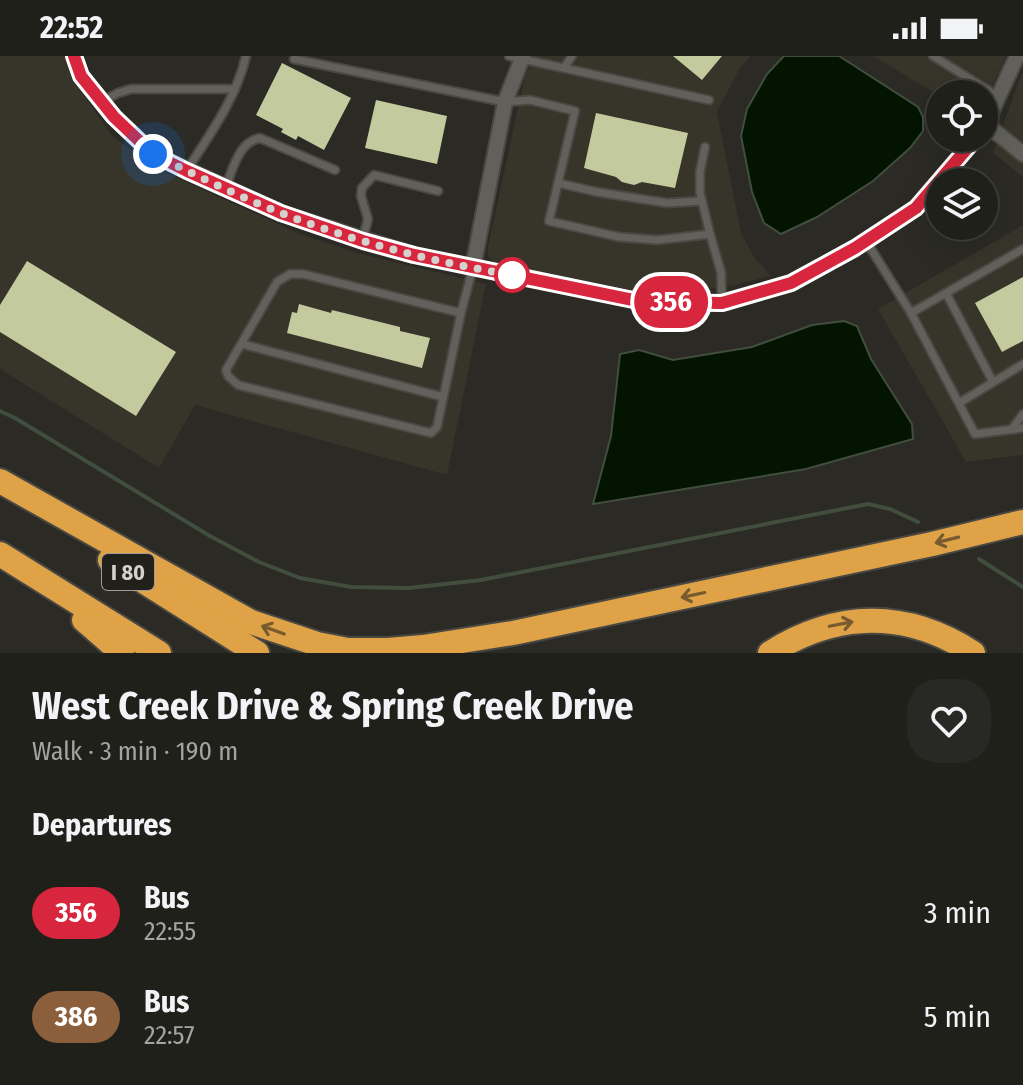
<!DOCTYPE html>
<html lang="en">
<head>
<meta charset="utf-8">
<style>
	:root { --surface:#20201b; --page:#282824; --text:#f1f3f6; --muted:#a2a3a3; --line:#3d3e3a }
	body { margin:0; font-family:"Fira Sans Condensed",sans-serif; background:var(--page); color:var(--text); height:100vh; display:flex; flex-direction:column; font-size:30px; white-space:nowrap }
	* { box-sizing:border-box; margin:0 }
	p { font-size:26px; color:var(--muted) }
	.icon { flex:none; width:44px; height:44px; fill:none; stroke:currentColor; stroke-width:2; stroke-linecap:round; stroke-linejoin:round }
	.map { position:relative; height:597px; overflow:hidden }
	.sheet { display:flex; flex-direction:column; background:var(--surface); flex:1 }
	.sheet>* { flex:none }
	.badge { padding:0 16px; border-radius:26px; font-size:28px; line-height:52px }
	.buttons { position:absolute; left:926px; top:24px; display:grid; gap:16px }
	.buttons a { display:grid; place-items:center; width:72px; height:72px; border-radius:50%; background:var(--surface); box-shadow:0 8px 32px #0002,0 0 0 2px var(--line); font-size:40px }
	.you { position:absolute; width:40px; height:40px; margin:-20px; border:6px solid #fff; border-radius:50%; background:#1a73e8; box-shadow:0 0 0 12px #1a73e833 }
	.map>.badge { position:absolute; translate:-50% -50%; box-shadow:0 0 0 4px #fff }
	h2 { padding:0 32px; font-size:30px; line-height:72px }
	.round { display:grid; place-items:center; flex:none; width:84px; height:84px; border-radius:32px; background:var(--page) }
	.head { display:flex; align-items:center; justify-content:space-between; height:136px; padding:0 32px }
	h1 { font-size:38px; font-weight:700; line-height:60px }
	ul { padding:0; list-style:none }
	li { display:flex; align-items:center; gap:24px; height:104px; padding:0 32px }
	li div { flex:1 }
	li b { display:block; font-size:30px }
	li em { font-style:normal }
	li .badge { min-width:88px; font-weight:700; text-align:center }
	.status { display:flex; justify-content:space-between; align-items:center; height:56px; padding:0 40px; background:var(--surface); direction:ltr }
	.status svg { height:22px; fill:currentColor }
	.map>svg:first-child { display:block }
</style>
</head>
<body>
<div class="status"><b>22:52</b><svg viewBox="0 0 49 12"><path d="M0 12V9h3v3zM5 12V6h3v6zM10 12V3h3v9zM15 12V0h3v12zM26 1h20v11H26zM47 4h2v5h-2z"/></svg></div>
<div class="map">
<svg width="1023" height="597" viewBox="0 0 1023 597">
	<rect width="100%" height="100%" fill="#2b2a24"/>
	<g fill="#373429">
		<path d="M0,0H66L77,29L112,80L162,115L300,178L357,197L486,228L447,419L195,349L159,412L0,313Z"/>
		<path d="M534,0H751L740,12L717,56L741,177L754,201L771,220L734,229L697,235L648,236L599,229L494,207L488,200V190L525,20Z"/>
		<path d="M873,0H1006L984,48V38H940V40Z"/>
		<path d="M1023,14V121L993,97Z"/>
		<path d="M1023,169V399L966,406L878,253Z"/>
	</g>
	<g fill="#031500" stroke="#414e3e" stroke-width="2">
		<path d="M784,0H839L918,51L923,61V75L910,92L873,125L817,161L781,178L764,167L752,136L741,80L747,53L767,18Z"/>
		<path d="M844,265L857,270L871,303L912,368L913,383L806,413L593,448L611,380L620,298L639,294L673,304L752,291L812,269Z"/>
	</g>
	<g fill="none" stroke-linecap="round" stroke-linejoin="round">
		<g stroke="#414e3e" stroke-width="4">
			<path d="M0,355L15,362L210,480L259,506L300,522L351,531L409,532L481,524L868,448L890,453L918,466"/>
			<path d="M979,503L1023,531"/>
		</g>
	</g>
	<g fill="#c3cb9e">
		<path d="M673,0H722L702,24Z"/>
		<path d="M282,7L351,42L324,94L298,80L296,84L281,76L283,73L256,59Z"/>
		<path d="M376,44L447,60L437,108L365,92Z"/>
		<path d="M596,57L688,77L675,132L642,126L634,129L622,126L616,121L584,112Z"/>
		<path d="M27,205L176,296L136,360L0,276V249Z"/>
		<path d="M1023,221V285L1002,296L975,247Z"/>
		<path d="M299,248L331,257L332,254L400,271V275L430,282L422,312L287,277L292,256L297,257Z"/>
	</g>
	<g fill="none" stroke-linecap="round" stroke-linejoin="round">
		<g stroke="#494843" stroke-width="11">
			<g id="lane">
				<path d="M509,0L709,44"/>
				<path d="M933,0L999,41"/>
				<path d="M294,3L505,46L530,44L575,55L549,165L619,181L658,184L710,178L721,216L722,247"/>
				<path d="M564,12L572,0"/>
				<path d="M101,46L118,37L131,33H235"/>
				<path d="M705,91L700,116V137L710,178"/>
				<path d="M187,114C210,78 236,43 246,0"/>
				<path d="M558,127L597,136L667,147L702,145"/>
				<path d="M225,132C233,114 238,86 260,82L335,114"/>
				<path d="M363,182L368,163L361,140L362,132L374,119L438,135"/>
				<path d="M866,185L911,257L975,378L1023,372"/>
				<path d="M946,237L993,326"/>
				<path d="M461,257L303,218H290L277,226L226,314L228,320L238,329L431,377L437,371L461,257L473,211"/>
				<path d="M911,257L1023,193"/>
				<path d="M242,288L443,341"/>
				<path d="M959,347L1023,308"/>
				<path d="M1012,373L1023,358"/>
			</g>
		</g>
		<g stroke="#494843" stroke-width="18">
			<g id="street">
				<path d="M74,0L81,20L114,61L153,98L281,157L414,199L643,246L722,247L791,227L855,192L916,152L976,82"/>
				<path d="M987,69L1023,98"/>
				<path d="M984,72L1017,0"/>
				<path d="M473,211L505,46L523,0"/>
			</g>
		</g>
		<g stroke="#494843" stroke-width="28">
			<g id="highway">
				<path d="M0,425L251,566L317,588L348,594H388L423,591L513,577L932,488L1023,466"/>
				<path d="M0,498L159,597"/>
				<path d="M110,504L257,597"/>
				<path d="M84,564L122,597"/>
				<path d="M770,597C836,555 906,553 973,597"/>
			</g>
		</g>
		<use href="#lane" stroke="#62605a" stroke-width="7"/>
		<use href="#street" stroke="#62605a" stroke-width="14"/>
		<use href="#highway" stroke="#dfa246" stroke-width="24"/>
	</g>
	<defs><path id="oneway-shaft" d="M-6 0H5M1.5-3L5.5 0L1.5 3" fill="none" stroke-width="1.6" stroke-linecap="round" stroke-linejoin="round" transform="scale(2)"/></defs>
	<g stroke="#775a2e">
		<use href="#oneway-shaft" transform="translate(947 484) rotate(166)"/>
		<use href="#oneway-shaft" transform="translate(693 539) rotate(168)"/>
		<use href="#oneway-shaft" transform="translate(841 568) rotate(-11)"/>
		<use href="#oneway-shaft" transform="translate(273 574) rotate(-160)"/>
	</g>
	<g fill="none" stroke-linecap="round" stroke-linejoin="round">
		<g stroke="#fff" stroke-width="18">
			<path id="line" d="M74,0L81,20L114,61L153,98L187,115L281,157L363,185L414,199L643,246L722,247L791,227L855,192L916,152L976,82"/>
		</g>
		<use href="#line" stroke="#d7263d" stroke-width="12"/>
		<path stroke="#d3d2ce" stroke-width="8" stroke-dasharray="0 14.4" d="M153,98C195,119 238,140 281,157C355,186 434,206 512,219"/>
	</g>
	<circle fill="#fff" stroke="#d7263d" stroke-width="4" cx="512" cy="219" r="16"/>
	<g text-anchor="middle" stroke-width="8" stroke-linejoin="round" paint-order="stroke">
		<rect fill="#22201b" stroke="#9e9d98" stroke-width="2" x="102" y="498" width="52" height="36" rx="6"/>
		<g font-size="22" font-weight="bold" fill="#d3d2ce">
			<text x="128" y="524">I 80</text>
		</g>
	</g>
</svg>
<div class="buttons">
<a><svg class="icon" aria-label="locate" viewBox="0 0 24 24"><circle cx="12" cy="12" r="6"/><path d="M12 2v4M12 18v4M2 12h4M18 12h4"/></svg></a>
<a><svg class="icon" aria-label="layers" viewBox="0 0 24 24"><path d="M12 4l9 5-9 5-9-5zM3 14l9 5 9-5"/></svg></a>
</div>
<div class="you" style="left:153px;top:98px"></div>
<b class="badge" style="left:671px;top:246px;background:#d7263d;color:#fff">356</b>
</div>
<section class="sheet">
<div class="head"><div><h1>West Creek Drive &amp; Spring Creek Drive</h1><p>Walk · 3 min · 190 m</p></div><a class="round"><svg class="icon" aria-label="heart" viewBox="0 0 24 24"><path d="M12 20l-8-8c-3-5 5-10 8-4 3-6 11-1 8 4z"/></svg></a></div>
<h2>Departures</h2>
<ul>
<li><span class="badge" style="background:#d7263d;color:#fff">356</span><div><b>Bus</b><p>22:55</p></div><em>3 min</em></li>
<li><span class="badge" style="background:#8b5e3c;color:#fff">386</span><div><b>Bus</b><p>22:57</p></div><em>5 min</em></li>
</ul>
</section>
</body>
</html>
